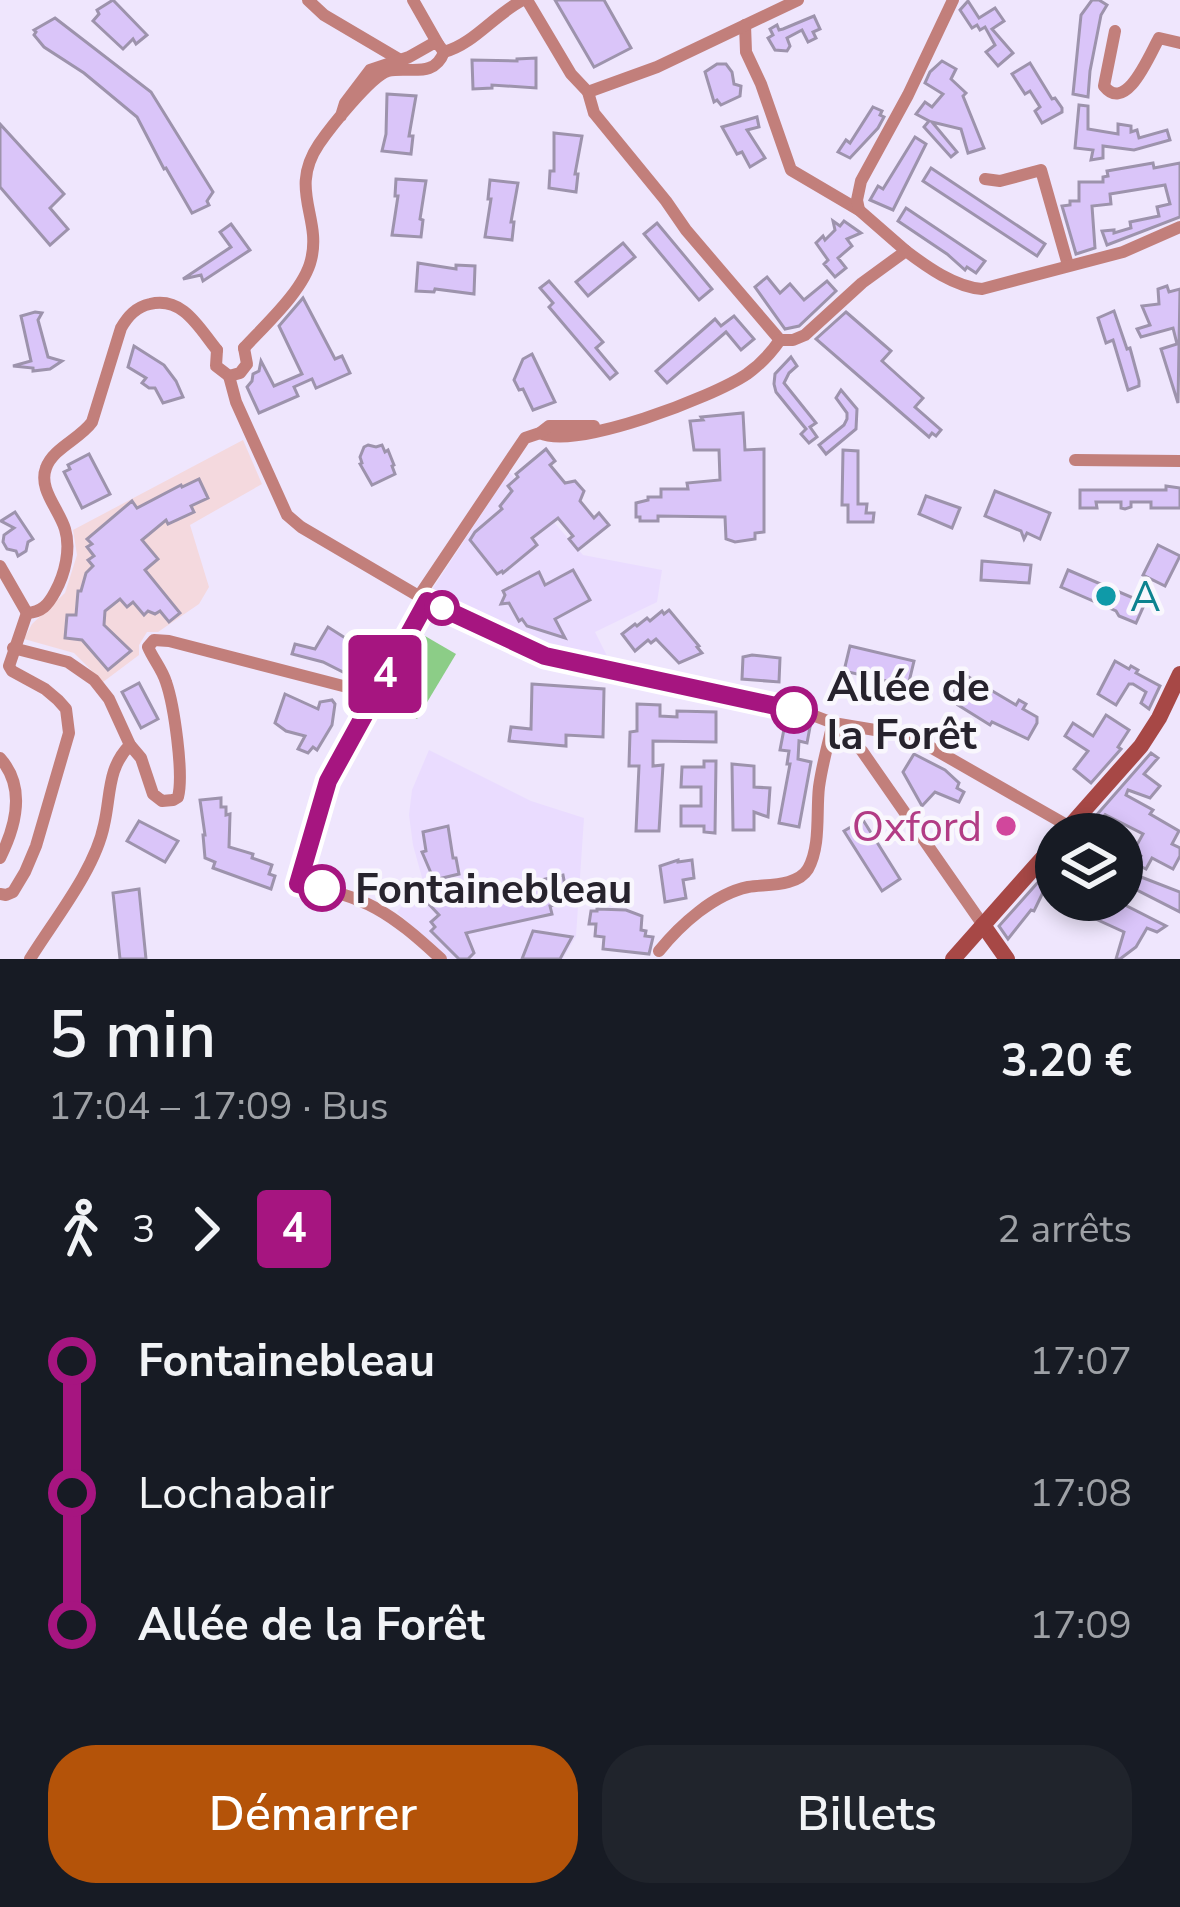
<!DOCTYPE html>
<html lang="fr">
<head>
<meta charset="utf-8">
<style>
	:root { --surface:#171b24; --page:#20242c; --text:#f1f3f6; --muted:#9ea1a6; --accent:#b45309 }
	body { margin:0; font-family:"Nunito Sans",sans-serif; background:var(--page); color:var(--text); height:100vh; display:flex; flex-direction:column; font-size:45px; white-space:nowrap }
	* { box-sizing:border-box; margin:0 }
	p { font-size:39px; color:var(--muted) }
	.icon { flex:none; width:66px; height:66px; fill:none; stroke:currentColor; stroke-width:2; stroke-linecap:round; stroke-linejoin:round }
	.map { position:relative; height:959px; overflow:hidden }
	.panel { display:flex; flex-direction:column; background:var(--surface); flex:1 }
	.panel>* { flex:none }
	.badge { padding:0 24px; border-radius:9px; font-size:42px; line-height:78px }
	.buttons { position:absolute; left:1035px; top:813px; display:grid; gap:24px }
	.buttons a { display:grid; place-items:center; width:108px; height:108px; border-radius:50%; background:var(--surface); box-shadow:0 6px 18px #0003; font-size:60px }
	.map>.badge { position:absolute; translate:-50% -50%; box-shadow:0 0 0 6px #fff }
	.legs { display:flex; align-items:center; gap:18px; height:132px; padding:0 48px; font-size:39px }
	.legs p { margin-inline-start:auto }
	.headline { display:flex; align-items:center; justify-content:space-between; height:204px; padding:0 48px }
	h1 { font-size:66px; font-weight:600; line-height:90px }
	.cta { display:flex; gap:24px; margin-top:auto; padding:24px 48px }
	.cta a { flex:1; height:138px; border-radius:48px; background:var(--accent); color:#fff; font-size:48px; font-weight:600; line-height:138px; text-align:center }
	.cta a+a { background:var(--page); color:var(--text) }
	ul { padding:0 48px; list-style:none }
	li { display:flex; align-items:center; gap:42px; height:132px; font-size:45px }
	li i { display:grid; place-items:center; width:18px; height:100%; margin:0 15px; background:currentColor }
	li i::after { content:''; width:30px; height:30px; margin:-15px; border:9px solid; border-radius:50%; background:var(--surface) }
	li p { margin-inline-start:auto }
	li:first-child i { background:linear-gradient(#0000 50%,currentColor 0) }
	li:last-child i { background:linear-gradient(currentColor 50%,#0000 0) }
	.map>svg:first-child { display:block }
</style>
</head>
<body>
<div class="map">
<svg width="1180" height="959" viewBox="0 0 1180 959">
	<rect width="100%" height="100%" fill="#efe6fd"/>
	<g fill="#eadcff">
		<path d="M509,472L583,555L662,570L657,602L595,632L607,656L558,649L514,631L432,590Z"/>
		<path d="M429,750L531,801L584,818L576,936L563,959H448L397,912L423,881L413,845L409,815L412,790Z"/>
	</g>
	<path fill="#f4d9de" d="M243,440L262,484L190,525L209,587L199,604L158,632H147L139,645V655L103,682L74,653L24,639L32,624L65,593L77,555L73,530Z"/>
	<path fill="#8ccd87" d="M425,636L456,654L417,719L387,702Z"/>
	<g fill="#dac5f9" stroke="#9d93ac" stroke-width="3">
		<path d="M113,0L147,35L136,44L133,39L123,49L93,21L99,14L97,10Z"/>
		<path d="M555,0H604L631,48L594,67Z"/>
		<path d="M1092,0H1099L1107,5L1101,15L1090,71L1088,97L1073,94L1081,15Z"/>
		<path d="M968,1L979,18L995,8L1004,21L992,29L1013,53L998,66L986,52L995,45L985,27L980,30L977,25L972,28L960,10Z"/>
		<path d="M814,16L820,29L813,32L816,38L808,42L802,30L787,38L790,46L787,51L775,50L768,38L773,35L770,29L777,25L779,30L783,29Z"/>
		<path d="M55,18L151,92L213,192L207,201L209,205L192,213L166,168L164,169L137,117L84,73L44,47L34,35L36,32L34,30Z"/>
		<path d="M536,58V88L492,85V88L473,89L472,60L517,61V59Z"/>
		<path d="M942,61L956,69L951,79L966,93L963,96L984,148L968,153L961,129L932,122L957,152L951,157L924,127L929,121L916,114L925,102L932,107L943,94L925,83L930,72Z"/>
		<path d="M1030,63L1052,99L1055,98L1062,108V112L1042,123L1035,111L1040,107L1030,91L1025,94L1012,74Z"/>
		<path d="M717,64H726L732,72L734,84L741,86L740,96L721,105L717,100L714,102L705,72Z"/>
		<path d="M387,94L416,96L409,136H413L411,154L382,151L386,134Z"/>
		<path d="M1079,105L1088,106V129L1118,134V124L1131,126V132L1137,130L1139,138L1167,130L1170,140L1134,150L1103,146V158L1091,160L1093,150L1075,148Z"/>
		<path d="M873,107L882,111L880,115L884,117L878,128L850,158L838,152L846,140L850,143Z"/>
		<path d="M757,117L759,127L747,130L765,158L750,167L742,152L737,154L722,127Z"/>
		<path d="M0,124L64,194L50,208L68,229L50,245L0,187Z"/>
		<path d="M554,133L582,136L575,174H578L576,192L549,188L550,171H554Z"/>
		<path d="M915,137L926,144L893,210L870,200L878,186L883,189Z"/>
		<path d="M1153,163L1154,168L1180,163V217L1107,245L1102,231L1114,230V233L1131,228L1130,222L1159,216L1157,207L1170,204L1165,185L1110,194L1111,204L1092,206L1095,248L1076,254L1062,206L1070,205V201H1079V182H1103V177L1108,176L1107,171Z"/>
		<path d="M931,168L1045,244L1037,256L923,181Z"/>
		<path d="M396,179L426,181L420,219L423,220L421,237L392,235L398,196H395Z"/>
		<path d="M490,180L518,183L511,222H514L512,240L485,237L491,199H488Z"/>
		<path d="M906,208L985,261L976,273L967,267L965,270L947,254L898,221Z"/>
		<path d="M833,221L840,226L844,221L861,233L847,239L852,246L838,258L846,268L835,277L824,264L828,260L816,243L823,236L825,240L835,230Z"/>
		<path d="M657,223L712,289L699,300L644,234Z"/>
		<path d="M231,224L250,250L203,281L201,275L183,279L231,247L220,232Z"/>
		<path d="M623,243L635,257L588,296L576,282Z"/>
		<path d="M418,263L456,269V265L475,266L474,294L435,289L434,292L416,291Z"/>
		<path d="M767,277L780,293L790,284L804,300L827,281L836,291L799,326L785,329L755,287Z"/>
		<path d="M549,281L603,342L596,348L617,373L610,379L549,307L553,303L540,288Z"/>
		<path d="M1167,286L1169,292L1180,289L1178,403L1161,349L1177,344L1173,328L1141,337L1137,329L1150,325L1142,306L1159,304L1158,289Z"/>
		<path d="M303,298L335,359L342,356L350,373L316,388L312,379L294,387L298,396L259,413L247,387L252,381L253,374L259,371L261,361L274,386L302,374L279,326Z"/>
		<path d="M1114,311L1127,349L1130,348L1139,381V386L1128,390L1113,340L1106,343L1098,318Z"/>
		<path d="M35,312L42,313L38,320L48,357L62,361L50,369L33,371V368L13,366L31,361L21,316Z"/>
		<path d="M846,312L891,351L882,361L923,398L915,407L941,430L936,436L932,433L929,437L816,339Z"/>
		<path d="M734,316L754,339L741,350L726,332L667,383L656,371L715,319L721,326Z"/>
		<path d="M134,346L164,365L176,381L183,397L163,403L155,388H149L142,383L146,378L128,367Z"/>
		<path d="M532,354L555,402L533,410L523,389L519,390L514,380L523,359Z"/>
		<path d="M791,357L797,366L789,373L784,383L816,423L810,427L817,437L809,443L801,434L806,429L776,392L774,384L775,374Z"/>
		<path d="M841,390L857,409L856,429L826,454L819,445L844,425L847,419V413L836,398Z"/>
		<path d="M743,413L745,450L764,449V532L755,533V539L735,542L726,539L725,517L658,516V521H640V517H636V503L648,500V497H661V489H688L687,483L720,480L719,450H694L690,421L703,420L701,417Z"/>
		<path d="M368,445L376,447L382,445L385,452L388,450L394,465L392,466L395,474L372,485L360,464L362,463L360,457L364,447Z"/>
		<path d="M546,449L555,461L550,465L565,483L575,481L584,491L580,501L594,518L599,513L609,525L578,550L569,539L573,536L558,518L532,538L537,545L503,573L502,571L497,574L470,540L475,532L502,509L500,506L512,491L508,486L518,477L516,474Z"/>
		<path d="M843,450L858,451V504H867L866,513H874L873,522H848V505H842Z"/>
		<path d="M89,454L110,494L82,508L64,472L70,469L68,465Z"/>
		<path d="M199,479L208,498L191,506L194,512L168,524L166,520L142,540L158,559L145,570L180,613L169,622L160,611L155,614L148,611L144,615L133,602L127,607L120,599L105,611L104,625L131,651L108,670L82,640L65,638L67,615H76L78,591H81L86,573L93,566L88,560L94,556L87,547L92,544L87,539L132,501L137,508L181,485L182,487Z"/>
		<path d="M1166,486L1180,488V508H1151V502H1131V507L1125,509L1121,508V502H1096L1097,508H1080V490H1166Z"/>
		<path d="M995,491L1050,513L1040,539L1027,533L1024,539L1021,531L985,516Z"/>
		<path d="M926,496L960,508L952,528L919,514Z"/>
		<path d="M15,512L33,539L28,542L26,551L18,556L16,551L7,549L3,542L4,535L14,528L1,521Z"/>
		<path d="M1158,545L1180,556L1165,586L1143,575Z"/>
		<path d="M982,561L1031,565L1029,583L981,580Z"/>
		<path d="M573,570L590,600L555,619L565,638L527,626L522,619L519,621L509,603L501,604L505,595L503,591L539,572L545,585Z"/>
		<path d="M1068,570L1145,603L1136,623L1119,616L1116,611L1061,587Z"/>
		<path d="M669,610L699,646L697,647L702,653L679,663L656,639L651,643L648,640L635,651L622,634L635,624L637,626L647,618L650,621L662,611L664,614Z"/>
		<path d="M328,627L361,648L359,652L365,655L356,671L351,668L347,674L323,662L292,654L295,644L315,649Z"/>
		<path d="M850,646L914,661L908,686L844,671Z"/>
		<path d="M752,655L780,658L779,682L742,679L743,657Z"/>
		<path d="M1115,661L1129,669L1131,666L1138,670L1136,673L1160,686L1149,709L1141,703L1146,692L1133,684H1129L1116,705L1098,694Z"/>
		<path d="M967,676L1016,705L1019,700L1026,704L1023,709L1037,717V723L1028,739L992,722L990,725L958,705L961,700L952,695L956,688L954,687L958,679Z"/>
		<path d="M139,683L158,719L141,728L122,692Z"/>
		<path d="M532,684L604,689L603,737L566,735V746L509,741L511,727L531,729Z"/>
		<path d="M285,694L318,709L320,702L332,700L335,704L332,725L317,750L313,747L308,753L298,749L305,736L286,731L275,723Z"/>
		<path d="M637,704L660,705V716L677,717V711L716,712V742L653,741V766L663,765L659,831H636L639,766H629L630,732L637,731Z"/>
		<path d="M1106,715L1129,730L1118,747L1121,749L1091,783L1074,769L1088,751L1065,736L1073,723L1093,736Z"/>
		<path d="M785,724L810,727L807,743L799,741L798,759L811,762L799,827L779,823L790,764H787L789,751L780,750Z"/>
		<path d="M1151,753L1158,758L1144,774L1160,786L1150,798L1128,790L1126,795L1153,810L1150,814L1179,831L1172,844L1180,848V856L1173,869L1152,858L1146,869L1136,864L1141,856L1133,852L1143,834L1104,814L1119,834H1080Z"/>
		<path d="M914,754L945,770L959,783L957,788L964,792L959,802L935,792L922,806L903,772Z"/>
		<path d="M704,761H716L715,833L704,832V826H681V806H701V787H681L682,767H704Z"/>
		<path d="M732,764L754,766V787L770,788L768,817L754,812V830H733Z"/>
		<path d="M221,798V807H226V815L230,814L229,847L253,854L252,858L272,865L269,874L275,876L271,889L213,868L215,862L205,858L203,835H205L200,800Z"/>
		<path d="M863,820L900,879L882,891L844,831Z"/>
		<path d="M139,821L178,841L165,862L127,841Z"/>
		<path d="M448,826L453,858H456L459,874L434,880L422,852L426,851L423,832Z"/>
		<path d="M678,860V862L692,860L694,878L683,880L686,898L665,902L660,866Z"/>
		<path d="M1056,862V885L1048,882L1034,911L1031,910L1008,939L999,926Z"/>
		<path d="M563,875L568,902L550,906L552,914L466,933L474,953L468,959H459L431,931L435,927L431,922L439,915L426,901L446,898L450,903L470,884L472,892L499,887L529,889L528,883Z"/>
		<path d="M1141,877L1180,892V912L1135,889Z"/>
		<path d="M139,889L146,959H120L113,893Z"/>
		<path d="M1086,900H1115L1166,926L1157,932L1147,928L1136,947L1120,959H1116L1124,932L1085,914Z"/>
		<path d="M597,909L626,910L642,916L641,930L646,931L645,936L653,937L649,954L603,949L604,937L595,936L596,924H589L591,911H597Z"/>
		<path d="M533,931L572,937L560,959H522Z"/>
	</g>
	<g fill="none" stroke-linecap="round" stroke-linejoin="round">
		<g stroke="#c27f7b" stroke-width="12">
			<path d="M308,0L324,15L402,61"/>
			<path d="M413,0L438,44"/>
			<path d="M527,0L571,74L588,92L594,113L666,201L686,230L780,340"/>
			<path d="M745,25L746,52L761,84L791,170L859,210L906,251"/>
			<path d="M1115,31L1104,86C1126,114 1149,56 1159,38L1180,43"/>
			<path d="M444,52C474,44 495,14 523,0"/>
			<path d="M588,92L657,67L798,0"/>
			<path d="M985,179L1000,181L1041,170L1068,265"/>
			<path d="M859,210L857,200L861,181L908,95L953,0"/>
			<path d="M244,348C265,325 304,290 311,260C322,217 288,190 319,144C330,128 371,76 388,71C409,66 434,79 444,52L438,44H432L409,57L370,70L345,103L341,116"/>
			<path d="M217,350L216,366L229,376"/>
			<path d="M229,376L236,402L287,515L301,527L427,601L525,648L561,660L807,713L833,723L911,736L1070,827"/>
			<path d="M229,376L240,373L247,364L244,348"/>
			<path d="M540,433C576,450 713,397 747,374C761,364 771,353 780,340H793L805,335L862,283L906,251C927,267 955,287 982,289L1123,252L1180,227"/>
			<path d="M1075,460L1180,461"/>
			<path d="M0,566L27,613"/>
			<path d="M419,596L525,438L540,433L549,426H594"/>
			<path d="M427,601L328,781L297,884C366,895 391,913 441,959"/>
			<path d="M27,613C42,612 48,605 55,592C65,574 71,549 65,529C59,509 38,489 46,468C53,448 80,439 92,422L121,328C128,316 136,307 150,304C183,296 199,328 217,350"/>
			<path d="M13,648L68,662L94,680L109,699L130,745L141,758L153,794L162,801L173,800L178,797C184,774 174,705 166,682C162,669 153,659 148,647L154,640L169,641L374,694"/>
			<path d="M834,724L862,751L983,925"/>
			<path d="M0,758C26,787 16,826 0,858"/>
			<path d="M0,894L6,895L13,892L25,872L36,846L69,733L66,709L58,700L45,689L12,671L9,666L27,613"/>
			<path d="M659,951C680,925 714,894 748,887C766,884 797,887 808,869C821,846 816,812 819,787C822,765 828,744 833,723"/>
			<path d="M30,959C54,920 95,870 104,825C111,795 107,768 130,745"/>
		</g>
		<g stroke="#a74846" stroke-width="16">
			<path d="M1063,834L1141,746L1159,718L1180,674"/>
			<path d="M983,925L1007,959"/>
			<path d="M953,959L1056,843"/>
		</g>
	</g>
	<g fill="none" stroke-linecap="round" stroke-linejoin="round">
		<g stroke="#fff" stroke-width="27">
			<path id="line-1" d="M322,888L298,884L328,781L427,601L545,656L794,710"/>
		</g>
		<use href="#line-1" stroke="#a61580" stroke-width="18"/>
	</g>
	<circle fill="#0f9aa8" stroke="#f9f7fd" stroke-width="4.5" cx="1106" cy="596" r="12"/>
	<g fill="#fff" stroke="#a61580" stroke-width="6">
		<circle cx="442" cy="608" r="15"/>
		<circle cx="794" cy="710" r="21"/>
		<circle cx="322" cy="888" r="21"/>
	</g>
	<circle fill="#d1479c" stroke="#f9f7fd" stroke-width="4.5" cx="1006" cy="826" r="12"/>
	<g text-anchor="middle" stroke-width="9" stroke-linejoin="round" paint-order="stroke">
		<g font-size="42" fill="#0d838f" stroke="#f9f7fd" text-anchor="start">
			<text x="1130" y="611">A</text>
		</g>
		<g font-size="42" font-weight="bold" fill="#27232d" stroke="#f9f7fd" text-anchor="start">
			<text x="827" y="701">Allée de<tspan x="827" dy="48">la Forêt</tspan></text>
			<text x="355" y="903">Fontainebleau</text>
		</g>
		<g font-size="42" fill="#b23c85" stroke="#f9f7fd" text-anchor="end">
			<text x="982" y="841">Oxford</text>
		</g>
	</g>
</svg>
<div class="buttons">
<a><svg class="icon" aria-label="layers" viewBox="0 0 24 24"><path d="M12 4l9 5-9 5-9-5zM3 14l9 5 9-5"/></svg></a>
</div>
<b class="badge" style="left:385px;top:674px;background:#a61580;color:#fff">4</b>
</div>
<section class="panel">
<div class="headline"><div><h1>5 min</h1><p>17:04 – 17:09 · Bus</p></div><b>3.20 €</b></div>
<div class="legs"><svg class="icon" aria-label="walk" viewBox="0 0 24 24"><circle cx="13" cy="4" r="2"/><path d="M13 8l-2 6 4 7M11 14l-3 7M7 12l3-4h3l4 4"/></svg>3<svg class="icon" aria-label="forward" viewBox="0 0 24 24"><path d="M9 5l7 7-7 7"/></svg><b class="badge" style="background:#a61580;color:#fff">4</b><p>2 arrêts</p></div>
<ul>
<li><i style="color:#a61580"></i><b>Fontainebleau</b><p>17:07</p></li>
<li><i style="color:#a61580"></i><span>Lochabair</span><p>17:08</p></li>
<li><i style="color:#a61580"></i><b>Allée de la Forêt</b><p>17:09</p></li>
</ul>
<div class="cta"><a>Démarrer</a><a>Billets</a></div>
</section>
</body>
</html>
